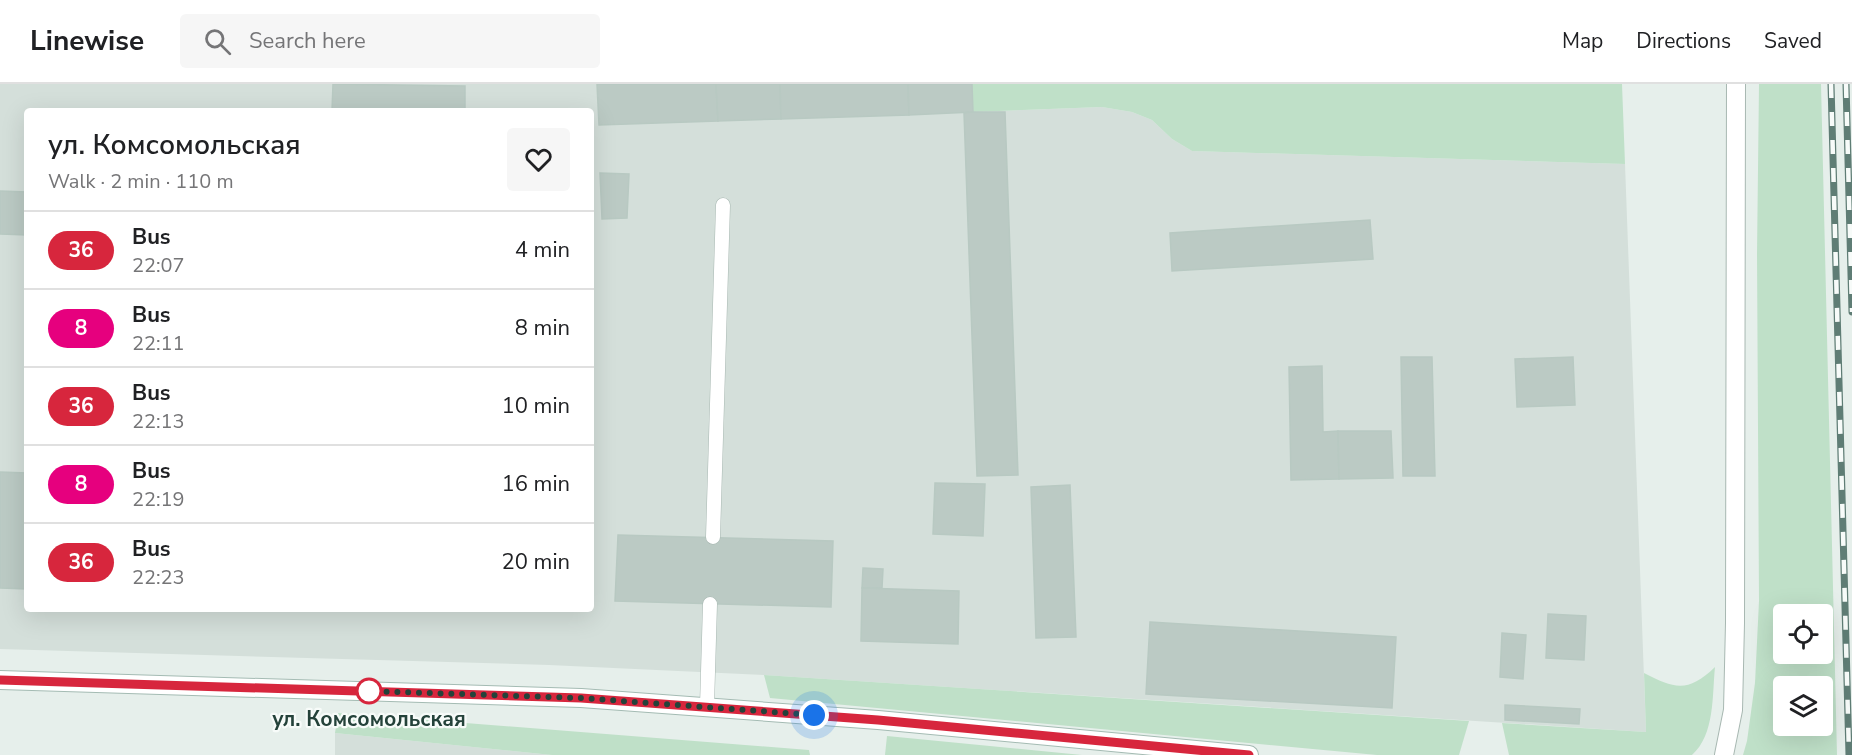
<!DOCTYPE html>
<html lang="en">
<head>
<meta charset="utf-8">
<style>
	:root { --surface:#fff; --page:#f6f6f6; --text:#202124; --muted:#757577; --line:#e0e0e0 }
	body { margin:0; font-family:"Nunito Sans",sans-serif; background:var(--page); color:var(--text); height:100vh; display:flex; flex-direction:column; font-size:22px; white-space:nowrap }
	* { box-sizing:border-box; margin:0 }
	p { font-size:20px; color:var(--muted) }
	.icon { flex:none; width:33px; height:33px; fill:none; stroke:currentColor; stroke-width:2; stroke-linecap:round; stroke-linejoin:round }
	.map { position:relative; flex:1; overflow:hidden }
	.drawer { position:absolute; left:24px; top:24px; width:570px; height:504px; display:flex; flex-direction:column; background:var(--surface); border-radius:6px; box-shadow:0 6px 24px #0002 }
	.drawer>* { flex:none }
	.badge { padding:0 12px; border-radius:20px; font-size:21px; line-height:39px }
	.buttons { position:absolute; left:1773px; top:520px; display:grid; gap:12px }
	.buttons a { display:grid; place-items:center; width:60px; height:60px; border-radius:6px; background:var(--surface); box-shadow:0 6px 24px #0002; font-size:30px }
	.you { position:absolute; width:30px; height:30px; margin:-15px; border:4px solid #fff; border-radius:50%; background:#1a73e8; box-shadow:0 0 0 9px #1a73e833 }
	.map>.badge { position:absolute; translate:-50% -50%; box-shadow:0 0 0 3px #fff }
	.round { display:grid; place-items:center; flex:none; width:63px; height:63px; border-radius:6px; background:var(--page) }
	.overview { display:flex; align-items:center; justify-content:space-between; height:102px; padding:0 24px }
	h1 { font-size:28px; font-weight:600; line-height:45px }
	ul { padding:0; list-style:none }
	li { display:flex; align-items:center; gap:18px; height:78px; padding:0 24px; border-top:2px solid var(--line) }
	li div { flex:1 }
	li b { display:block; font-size:22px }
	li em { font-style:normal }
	li .badge { min-width:66px; font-weight:700; text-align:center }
	header { display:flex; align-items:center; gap:36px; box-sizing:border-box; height:84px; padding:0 30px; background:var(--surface); border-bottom:2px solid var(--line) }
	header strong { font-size:28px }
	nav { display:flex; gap:33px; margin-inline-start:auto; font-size:21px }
	.search { width:420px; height:54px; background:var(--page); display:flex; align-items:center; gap:15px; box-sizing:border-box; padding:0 21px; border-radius:6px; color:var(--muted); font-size:22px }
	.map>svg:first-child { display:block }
</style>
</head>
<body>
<header>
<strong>Linewise</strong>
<div class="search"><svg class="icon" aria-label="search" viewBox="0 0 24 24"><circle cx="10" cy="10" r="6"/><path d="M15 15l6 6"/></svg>Search here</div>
<nav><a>Map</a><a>Directions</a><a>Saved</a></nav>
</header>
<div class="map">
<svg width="1852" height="671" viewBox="0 0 1852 671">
	<rect width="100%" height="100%" fill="#e6efeb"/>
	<g fill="#d4dfda" fill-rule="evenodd">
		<path d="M0,0H972L973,28L1102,23L1132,28L1152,36L1172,55L1192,67L1625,80L1646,648L764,591L549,581L0,565ZM27,27H591V525H27Z"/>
		<path d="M335,649L552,671H335Z"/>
	</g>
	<g fill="#bfe0c8" fill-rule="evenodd">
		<path d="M972,0H1622L1625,80L1192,67L1172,55L1152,36L1132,28L1102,23L973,28Z"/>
		<path d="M1759,0H1821L1837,671H1743L1747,657L1755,599L1759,517L1757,170ZM1784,531H1822V570H1784ZM1784,603H1822V642H1784Z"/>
		<path d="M1715,583C1712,612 1715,650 1692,671H1509L1502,639L1646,648L1644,589C1675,605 1688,609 1715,583Z"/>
		<path d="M764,591L1469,637L1459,671H1377L770,614Z"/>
		<path d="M338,629L809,666L810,671H552L335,649Z"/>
		<path d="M887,652L1082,671H885Z"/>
	</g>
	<g fill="#bbcac4" stroke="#b8c9c2" stroke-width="1.5">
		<path d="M333,0L465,2V27H332Z"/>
		<path d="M597,0H716L718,37L599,41Z"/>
		<path d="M716,0H780L781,35L718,37Z"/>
		<path d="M780,0H908L909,31L781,35Z"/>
		<path d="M908,0H972L973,28L909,31Z"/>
		<path d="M973,28H1005L1018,391L977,392L964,29Z"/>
		<path d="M600,89L629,90L627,134L602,135Z"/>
		<path d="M0,107L27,108V151L0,150Z"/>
		<path d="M1370,136L1373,175L1172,187L1170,149Z"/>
		<path d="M1401,273H1432L1435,392H1403Z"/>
		<path d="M1573,273L1575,321L1517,323L1515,275Z"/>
		<path d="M1322,282L1323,348L1338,347L1339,395L1291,396L1289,283Z"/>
		<path d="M1338,347H1391L1393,394L1339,395Z"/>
		<path d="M0,388L27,389V505L0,504Z"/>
		<path d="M935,399L985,400L983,452L933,450Z"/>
		<path d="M1070,401L1076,553L1036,554L1031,403Z"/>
		<path d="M618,451L833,457L831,523L615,517Z"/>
		<path d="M863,484L883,485L882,504H862Z"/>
		<path d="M862,504L959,507L958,560L861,557Z"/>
		<path d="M1548,530L1586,532L1584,576L1546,574Z"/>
		<path d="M1150,538L1396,553L1392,624L1146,610Z"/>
		<path d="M1502,549L1526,551L1523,595L1500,593Z"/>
		<path d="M1505,621L1580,625L1579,640L1505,636Z"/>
	</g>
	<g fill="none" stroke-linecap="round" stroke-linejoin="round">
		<g stroke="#a8b8b2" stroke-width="15">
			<g id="lane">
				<path d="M713,453L723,121"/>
				<path d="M707,622L710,520"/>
			</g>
		</g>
		<g stroke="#a8b8b2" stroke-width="20">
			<path id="street" d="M1724,671L1733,626L1735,539L1736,0"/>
		</g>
		<g stroke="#a4bbb3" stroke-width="20">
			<path id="secondary" d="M0,596L581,614L878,636L1249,671"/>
		</g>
		<use href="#lane" stroke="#fff" stroke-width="14"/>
		<use href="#street" stroke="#fff" stroke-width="18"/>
		<use href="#secondary" stroke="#fff" stroke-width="18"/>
		<g stroke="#5f7d75" stroke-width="7">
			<g id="rail">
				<path d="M1831,0L1849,671"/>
				<path d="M1846,0L1852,228"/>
			</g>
		</g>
		<use href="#rail" stroke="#f7fbf9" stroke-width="4.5" stroke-dasharray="14" stroke-linecap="butt"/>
	</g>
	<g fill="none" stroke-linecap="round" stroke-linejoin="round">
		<g stroke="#fff" stroke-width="14">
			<path id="line" d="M0,596L581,614L878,636L1249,671"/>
		</g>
		<use href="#line" stroke="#d7263d" stroke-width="9"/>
		<path stroke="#24423a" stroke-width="6" stroke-dasharray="0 10.8" d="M369,607H367L581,614L814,631"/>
	</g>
	<circle fill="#fff" stroke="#d7263d" stroke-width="3" cx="369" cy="607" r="12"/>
	<g text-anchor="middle" stroke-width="4.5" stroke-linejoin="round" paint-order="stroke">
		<g font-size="21" font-weight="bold" fill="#24423a" stroke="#f7fbf9">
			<text x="369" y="642">ул. Комсомольская</text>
		</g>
	</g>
</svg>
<div class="buttons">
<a><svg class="icon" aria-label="locate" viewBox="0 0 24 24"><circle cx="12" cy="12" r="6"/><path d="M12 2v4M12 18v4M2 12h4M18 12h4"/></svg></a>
<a><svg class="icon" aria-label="layers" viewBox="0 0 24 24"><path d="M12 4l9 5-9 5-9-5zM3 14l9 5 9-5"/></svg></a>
</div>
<div class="you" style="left:814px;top:631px"></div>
<section class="drawer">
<div class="overview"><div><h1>ул. Комсомольская</h1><p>Walk · 2 min · 110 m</p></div><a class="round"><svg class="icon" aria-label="heart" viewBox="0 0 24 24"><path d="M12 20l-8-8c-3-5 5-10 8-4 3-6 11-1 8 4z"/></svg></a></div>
<ul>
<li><span class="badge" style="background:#d7263d;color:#fff">36</span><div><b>Bus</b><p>22:07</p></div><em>4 min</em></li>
<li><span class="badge" style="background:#e6007e;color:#fff">8</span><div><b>Bus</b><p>22:11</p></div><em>8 min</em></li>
<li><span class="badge" style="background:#d7263d;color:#fff">36</span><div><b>Bus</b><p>22:13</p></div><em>10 min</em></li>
<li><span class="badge" style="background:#e6007e;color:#fff">8</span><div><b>Bus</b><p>22:19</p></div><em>16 min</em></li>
<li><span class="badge" style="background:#d7263d;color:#fff">36</span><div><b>Bus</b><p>22:23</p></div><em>20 min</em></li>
</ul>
</section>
</div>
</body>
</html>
